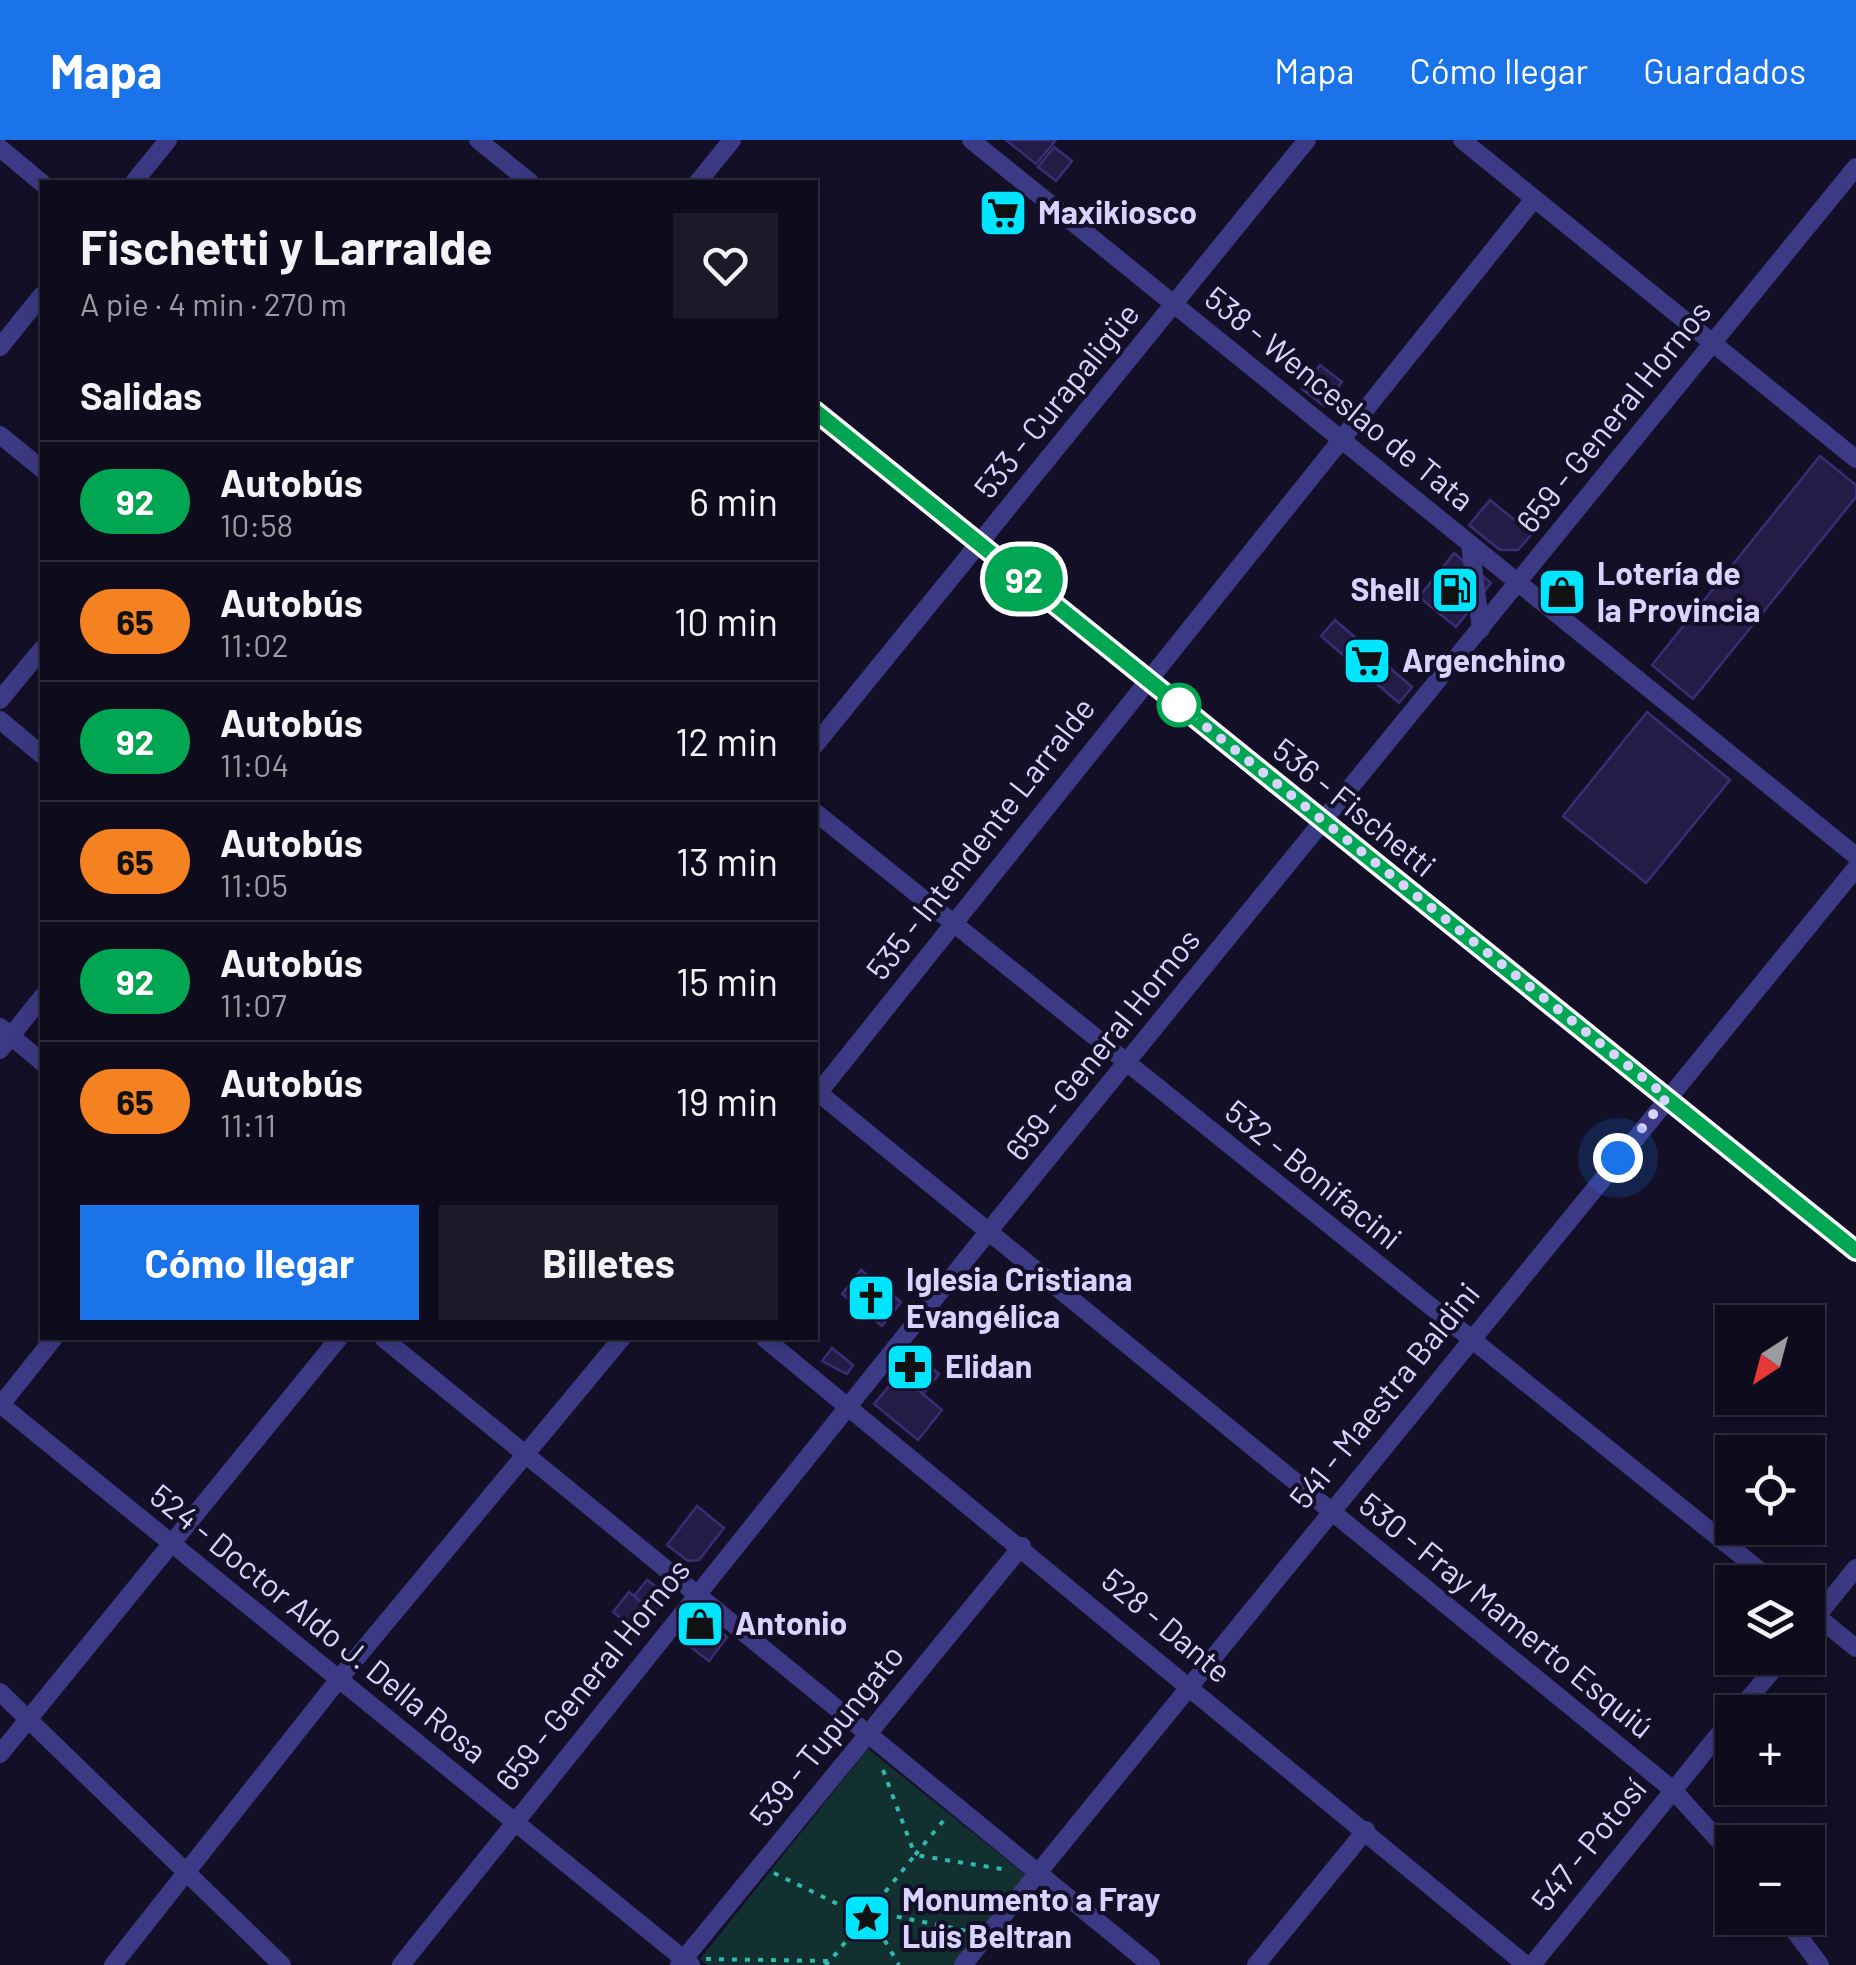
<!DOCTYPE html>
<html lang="es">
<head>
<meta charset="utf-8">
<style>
	:root { --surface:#0e0b1c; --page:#1c1929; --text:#f1f3f6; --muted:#9b9ba3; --line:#2e2b3b; --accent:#1a73e8 }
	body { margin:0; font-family:Barlow,sans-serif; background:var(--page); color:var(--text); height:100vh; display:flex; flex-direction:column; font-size:38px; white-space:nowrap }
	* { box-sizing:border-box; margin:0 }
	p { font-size:32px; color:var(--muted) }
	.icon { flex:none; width:55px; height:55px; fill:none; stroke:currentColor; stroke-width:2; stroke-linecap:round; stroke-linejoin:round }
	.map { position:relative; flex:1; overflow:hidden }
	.drawer { position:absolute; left:40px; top:40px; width:778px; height:1160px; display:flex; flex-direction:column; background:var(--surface); border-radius:0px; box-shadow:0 5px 25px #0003,0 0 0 2px var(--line) }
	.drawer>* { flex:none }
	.badge { padding:0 20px; border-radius:32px; font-size:35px; line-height:65px }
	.needle { width:65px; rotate:216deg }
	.tools { position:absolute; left:1715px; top:1165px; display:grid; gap:20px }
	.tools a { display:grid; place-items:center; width:110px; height:110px; border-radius:0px; background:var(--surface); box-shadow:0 5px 25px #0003,0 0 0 2px var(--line); font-size:50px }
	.you { position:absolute; width:50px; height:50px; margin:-25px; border:8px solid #fff; border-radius:50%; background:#1a73e8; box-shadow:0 0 0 15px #1a73e833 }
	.map>.badge { position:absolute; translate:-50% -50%; box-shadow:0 0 0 5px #fff }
	h2 { padding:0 40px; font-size:38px; line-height:90px }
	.round { display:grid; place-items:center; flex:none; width:105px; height:105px; border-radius:0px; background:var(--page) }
	.head { display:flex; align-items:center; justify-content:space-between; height:170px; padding:0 40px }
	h1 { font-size:48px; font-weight:700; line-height:75px }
	.action { display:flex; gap:20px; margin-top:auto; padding:20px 40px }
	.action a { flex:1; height:115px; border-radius:0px; background:var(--accent); color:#fff; font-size:40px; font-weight:700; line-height:115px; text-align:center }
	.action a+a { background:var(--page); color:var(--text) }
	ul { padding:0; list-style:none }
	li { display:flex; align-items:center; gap:30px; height:120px; padding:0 40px; border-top:2px solid var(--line) }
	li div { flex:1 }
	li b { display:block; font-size:38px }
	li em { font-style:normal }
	li .badge { min-width:110px; font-weight:700; text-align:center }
	header { display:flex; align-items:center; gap:60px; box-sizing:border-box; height:140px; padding:0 50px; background:var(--accent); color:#fff }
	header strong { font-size:48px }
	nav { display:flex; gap:55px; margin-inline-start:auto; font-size:35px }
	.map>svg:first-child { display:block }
</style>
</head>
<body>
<header>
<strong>Mapa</strong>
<nav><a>Mapa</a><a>Cómo llegar</a><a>Guardados</a></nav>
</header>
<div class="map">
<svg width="1856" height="1825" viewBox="0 0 1856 1825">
	<rect width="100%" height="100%" fill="#130f26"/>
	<path fill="#12302f" d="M868,1609L1027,1736L956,1825H707L700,1819Z"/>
	<g fill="#241b47" stroke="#3b2d73" stroke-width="2.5">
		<path d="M1006,0H1056L1036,24Z"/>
		<path d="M1054,7L1072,21L1056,41L1038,27Z"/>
		<path d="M1320,225L1342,242L1324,266L1302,249Z"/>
		<path d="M1820,316L1856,345V357L1693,559L1652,525Z"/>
		<path d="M1490,360L1532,394L1518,410H1500L1469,385Z"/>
		<path d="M1454,413L1491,443L1456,487L1419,457Z"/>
		<path d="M1335,480L1412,547L1399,563L1321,496Z"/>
		<path d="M1647,572L1730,640L1646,743L1563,676Z"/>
		<path d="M861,1130L901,1162L882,1186L842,1154Z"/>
		<path d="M832,1208L853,1225L847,1234L822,1221Z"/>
		<path d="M915,1214L939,1234L923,1254L899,1234Z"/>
		<path d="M899,1234L942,1270L918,1300L874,1264Z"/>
		<path d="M697,1366L724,1388L699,1420L688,1421L667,1405Z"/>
		<path d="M647,1440L662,1451L663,1463L655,1473L634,1456Z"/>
		<path d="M629,1452L655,1473L640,1493L613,1472Z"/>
		<path d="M694,1479L705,1480L727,1497L709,1521L679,1498Z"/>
	</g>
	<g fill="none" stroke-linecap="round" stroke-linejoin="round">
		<g stroke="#2fb8b0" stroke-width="4" stroke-dasharray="5 8" stroke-linecap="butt">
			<path d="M883,1630L915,1715L944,1680"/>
			<path d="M774,1733L850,1770"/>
			<circle cx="867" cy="1776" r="17"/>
			<path d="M877,1762L915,1715L1008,1730"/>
			<path d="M884,1774L967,1791"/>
			<path d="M878,1789L899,1825"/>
			<path d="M706,1819L830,1821L856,1789"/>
			<path d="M825,1825L830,1821L831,1825"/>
		</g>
		<g stroke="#3d3a85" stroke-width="18">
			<path d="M478,0L530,42"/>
			<path d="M971,0L1856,716"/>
			<path d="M1462,0L1856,319"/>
			<path d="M0,8L42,43"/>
			<path d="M134,42L168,0"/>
			<path d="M698,42L732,0"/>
			<path d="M0,207L42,155"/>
			<path d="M815,271L1856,1111"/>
			<path d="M0,295L42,329"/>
			<path d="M1470,404L1481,489"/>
			<path d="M0,560L42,509"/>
			<path d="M0,580L42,615"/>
			<path d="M815,605L1307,0"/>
			<path d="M815,672L1774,1442"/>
			<path d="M0,887L42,922"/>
			<path d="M0,910L42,857"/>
			<path d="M815,950L1673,1650L1732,1715"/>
			<path d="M815,957L1534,59"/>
			<path d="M383,1198L1151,1825"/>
			<path d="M764,1198L1526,1825"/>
			<path d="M0,1264L691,1825"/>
			<path d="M0,1266L54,1198"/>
			<path d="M1808,1469L1856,1508"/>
			<path d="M1808,1487L1856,1428"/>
			<path d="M0,1552L282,1825"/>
			<path d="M1737,1572L1783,1518"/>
			<path d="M0,1614L339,1198"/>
			<path d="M1785,1778L1820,1825"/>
			<path d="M113,1825L339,1539L622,1198"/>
			<path d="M401,1825L988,1092L1856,27"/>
			<path d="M679,1825L1022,1406"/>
			<path d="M963,1825L1856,728"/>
			<path d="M1256,1825L1366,1690"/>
			<path d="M1532,1825L1732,1578"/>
		</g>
	</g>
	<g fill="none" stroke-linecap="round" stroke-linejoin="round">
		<g stroke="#fff" stroke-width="22">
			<path id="line" d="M815,271L1856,1111"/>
		</g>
		<use href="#line" stroke="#00a651" stroke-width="15"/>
		<path stroke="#d9d4ff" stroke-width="10" stroke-dasharray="0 18" d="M1179,565L1667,957L1618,1018"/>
	</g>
	<defs>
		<g id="supermarket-square" transform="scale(2.5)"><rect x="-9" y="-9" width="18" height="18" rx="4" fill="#00e5ff" stroke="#130f26"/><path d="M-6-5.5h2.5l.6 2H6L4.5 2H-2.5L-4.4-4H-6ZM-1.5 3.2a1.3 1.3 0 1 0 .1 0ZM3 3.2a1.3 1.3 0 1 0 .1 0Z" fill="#111"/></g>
		<g id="fuel-square" transform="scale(2.5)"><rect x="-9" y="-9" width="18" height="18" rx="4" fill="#00e5ff" stroke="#130f26"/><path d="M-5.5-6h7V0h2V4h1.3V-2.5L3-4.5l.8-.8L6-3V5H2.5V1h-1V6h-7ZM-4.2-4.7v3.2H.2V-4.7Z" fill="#111"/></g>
		<g id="shop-square" transform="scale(2.5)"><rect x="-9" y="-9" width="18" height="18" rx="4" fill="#00e5ff" stroke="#130f26"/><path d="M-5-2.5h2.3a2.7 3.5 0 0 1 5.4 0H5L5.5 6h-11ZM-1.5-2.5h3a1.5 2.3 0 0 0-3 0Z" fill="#111"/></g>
		<g id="church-square" transform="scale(2.5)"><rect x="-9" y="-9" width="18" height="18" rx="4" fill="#00e5ff" stroke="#130f26"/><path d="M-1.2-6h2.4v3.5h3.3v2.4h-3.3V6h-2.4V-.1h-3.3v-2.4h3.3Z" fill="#111"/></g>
		<g id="pharmacy-square" transform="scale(2.5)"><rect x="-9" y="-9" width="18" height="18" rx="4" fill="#00e5ff" stroke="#130f26"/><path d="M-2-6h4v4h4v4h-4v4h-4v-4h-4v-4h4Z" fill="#111"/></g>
		<g id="sight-square" transform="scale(2.5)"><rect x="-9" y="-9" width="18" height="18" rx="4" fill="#00e5ff" stroke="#130f26"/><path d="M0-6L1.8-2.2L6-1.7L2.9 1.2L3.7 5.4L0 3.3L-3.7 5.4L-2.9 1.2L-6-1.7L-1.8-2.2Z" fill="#111"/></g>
	</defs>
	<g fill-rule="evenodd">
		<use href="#supermarket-square" x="1003" y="73"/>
		<use href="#fuel-square" x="1455" y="450"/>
		<use href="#shop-square" x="1562" y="452"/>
		<use href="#supermarket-square" x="1367" y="521"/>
		<use href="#church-square" x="871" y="1158"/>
		<use href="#pharmacy-square" x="910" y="1227"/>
		<use href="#shop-square" x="700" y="1484"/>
		<use href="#sight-square" x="867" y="1778"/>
	</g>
	<circle fill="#fff" stroke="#00a651" stroke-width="5" cx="1179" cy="565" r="20"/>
	<g text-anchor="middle" stroke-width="8" stroke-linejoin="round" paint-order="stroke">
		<g font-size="32" font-weight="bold" fill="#d9d4ff" stroke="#130f26" text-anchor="start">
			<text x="1038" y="84">Maxikiosco</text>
			<text x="1597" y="445">Lotería de<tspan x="1597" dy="37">la Provincia</tspan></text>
			<text x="1420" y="461" text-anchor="end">Shell</text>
			<text x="1402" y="532">Argenchino</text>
			<text x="906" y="1151">Iglesia Cristiana<tspan x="906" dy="37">Evangélica</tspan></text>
			<text x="945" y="1238">Elidan</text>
			<text x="735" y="1495">Antonio</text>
			<text x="902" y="1771">Monumento a Fray<tspan x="902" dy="37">Luis Beltran</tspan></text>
		</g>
		<g font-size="32" fill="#d9d4ff" stroke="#130f26">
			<text transform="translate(1339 259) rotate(39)" y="11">538 - Wenceslao de Tata</text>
			<text transform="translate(1057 261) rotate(-51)" y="11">533 - Curapaligüe</text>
			<text transform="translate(1614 277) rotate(-51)" y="11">659 - General Hornos</text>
			<text transform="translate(1354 668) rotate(39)" y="11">536 - Fischetti</text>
			<text transform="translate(981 699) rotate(-52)" y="11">535 - Intendente Larralde</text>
			<text transform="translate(1103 905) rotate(-51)" y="11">659 - General Hornos</text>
			<text transform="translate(1313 1035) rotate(39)" y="11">532 - Bonifacini</text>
			<text transform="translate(1385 1256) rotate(-51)" y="11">541 - Maestra Baldini</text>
			<text transform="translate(1506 1476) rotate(39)" y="11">530 - Fray Mamerto Esquiú</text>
			<text transform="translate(318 1484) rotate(39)" y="11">524 - Doctor Aldo J. Della Rosa</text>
			<text transform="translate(1166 1486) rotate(40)" y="11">528 - Dante</text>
			<text transform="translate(593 1535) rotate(-51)" y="11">659 - General Hornos</text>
			<text transform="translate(827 1596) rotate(-51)" y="11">539 - Tupungato</text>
			<text transform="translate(1589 1705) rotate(-51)" y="11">547 - Potosí</text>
		</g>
	</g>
</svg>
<div class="tools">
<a><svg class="needle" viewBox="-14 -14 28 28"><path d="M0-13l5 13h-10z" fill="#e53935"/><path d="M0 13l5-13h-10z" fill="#9b9ba3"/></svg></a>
<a><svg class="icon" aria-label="locate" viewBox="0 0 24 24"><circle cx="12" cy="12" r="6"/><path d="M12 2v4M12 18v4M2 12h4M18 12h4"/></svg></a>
<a><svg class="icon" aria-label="layers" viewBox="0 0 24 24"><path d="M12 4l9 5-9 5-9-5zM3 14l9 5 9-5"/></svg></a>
<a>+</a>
<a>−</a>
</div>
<div class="you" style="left:1618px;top:1018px"></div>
<b class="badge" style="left:1024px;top:439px;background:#00a651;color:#fff">92</b>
<section class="drawer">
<div class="head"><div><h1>Fischetti y Larralde</h1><p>A pie · 4 min · 270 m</p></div><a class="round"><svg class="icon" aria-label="heart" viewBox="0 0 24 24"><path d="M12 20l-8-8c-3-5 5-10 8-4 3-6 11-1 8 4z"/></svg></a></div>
<h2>Salidas</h2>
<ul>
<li><span class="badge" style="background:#00a651;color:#fff">92</span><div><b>Autobús</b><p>10:58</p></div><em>6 min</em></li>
<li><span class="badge" style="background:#f58220;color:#111">65</span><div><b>Autobús</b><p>11:02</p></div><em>10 min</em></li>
<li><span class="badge" style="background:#00a651;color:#fff">92</span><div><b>Autobús</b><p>11:04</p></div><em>12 min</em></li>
<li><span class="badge" style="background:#f58220;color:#111">65</span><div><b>Autobús</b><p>11:05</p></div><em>13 min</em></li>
<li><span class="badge" style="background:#00a651;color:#fff">92</span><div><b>Autobús</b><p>11:07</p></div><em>15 min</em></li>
<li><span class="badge" style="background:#f58220;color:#111">65</span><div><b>Autobús</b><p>11:11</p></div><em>19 min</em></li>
</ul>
<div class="action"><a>Cómo llegar</a><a>Billetes</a></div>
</section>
</div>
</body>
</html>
